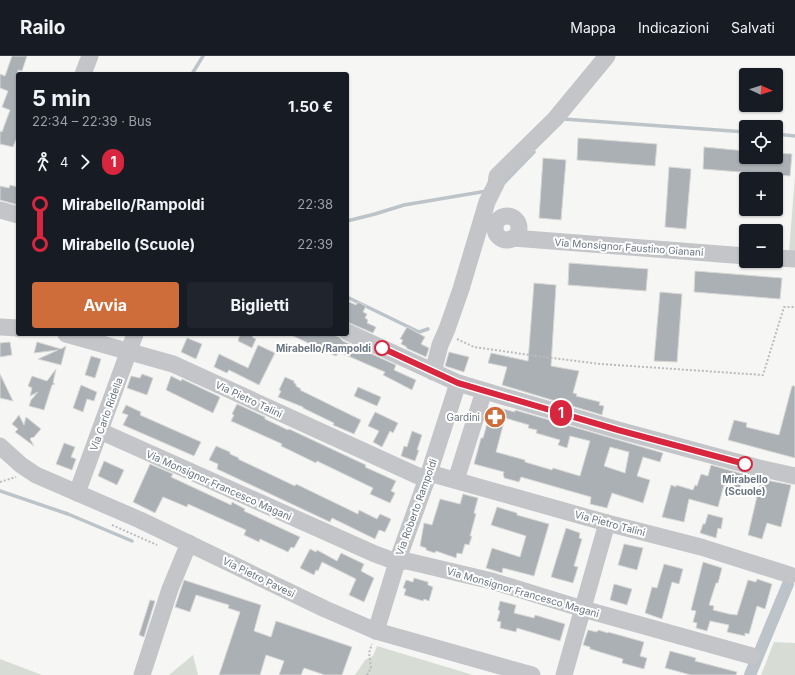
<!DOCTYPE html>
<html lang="it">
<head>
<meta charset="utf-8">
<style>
	:root { --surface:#171b24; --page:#20242c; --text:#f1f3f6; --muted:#9ea1a6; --line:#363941; --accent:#cf6d3a }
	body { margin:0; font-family:Inter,sans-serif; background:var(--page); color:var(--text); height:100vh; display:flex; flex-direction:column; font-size:15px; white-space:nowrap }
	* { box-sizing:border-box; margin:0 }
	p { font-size:13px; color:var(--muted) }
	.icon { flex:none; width:22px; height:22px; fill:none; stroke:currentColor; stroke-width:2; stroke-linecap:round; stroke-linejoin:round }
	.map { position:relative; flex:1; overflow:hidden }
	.panel { position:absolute; left:16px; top:16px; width:333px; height:264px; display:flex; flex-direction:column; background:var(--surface); border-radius:4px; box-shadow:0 1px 3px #0004 }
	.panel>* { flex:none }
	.badge { padding:0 8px; border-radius:13px; font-size:14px; line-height:26px }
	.needle { width:26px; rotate:94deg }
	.fabs { position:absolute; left:739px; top:12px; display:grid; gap:8px }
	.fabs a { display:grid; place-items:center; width:44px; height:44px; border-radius:4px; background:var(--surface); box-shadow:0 1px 3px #0004; font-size:20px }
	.map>.badge { position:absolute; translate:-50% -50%; box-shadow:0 0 0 2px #fff }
	.legs { display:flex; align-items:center; gap:6px; height:44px; padding:0 16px; font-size:13px }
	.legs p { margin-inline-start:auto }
	.head { display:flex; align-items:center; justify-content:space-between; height:68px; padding:0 16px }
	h1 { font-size:22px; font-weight:700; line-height:30px }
	.cta { display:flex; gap:8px; margin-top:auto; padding:8px 16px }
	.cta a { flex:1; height:46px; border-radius:4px; background:var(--accent); color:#fff; font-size:16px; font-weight:700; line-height:46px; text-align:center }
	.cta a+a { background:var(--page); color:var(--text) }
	ul { padding:0 16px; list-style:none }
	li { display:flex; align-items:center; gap:14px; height:40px; font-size:15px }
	li i { display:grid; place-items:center; width:6px; height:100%; margin:0 5px; background:currentColor }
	li i::after { content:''; width:10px; height:10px; margin:-5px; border:3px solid; border-radius:50%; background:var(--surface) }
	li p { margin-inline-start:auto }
	li:first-child i { background:linear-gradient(#0000 50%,currentColor 0) }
	li:last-child i { background:linear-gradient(currentColor 50%,#0000 0) }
	header { display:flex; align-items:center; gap:24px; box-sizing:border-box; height:56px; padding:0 20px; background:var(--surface); border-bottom:1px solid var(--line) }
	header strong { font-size:19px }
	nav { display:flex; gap:22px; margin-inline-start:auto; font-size:14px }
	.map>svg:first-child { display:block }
</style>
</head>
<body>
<header>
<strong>Railo</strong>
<nav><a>Mappa</a><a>Indicazioni</a><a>Salvati</a></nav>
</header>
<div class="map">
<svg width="795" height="619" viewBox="0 0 795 619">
	<rect width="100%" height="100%" fill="#f6f6f4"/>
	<g fill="#d7ddd5">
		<path d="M795,120V196H789Z"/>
		<path d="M774,586L795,587V619H761Z"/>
		<path d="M377,590L473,619H355L365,604L373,600Z"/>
		<path d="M193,599L198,619H169Z"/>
		<path d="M0,603L42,619H0Z"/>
	</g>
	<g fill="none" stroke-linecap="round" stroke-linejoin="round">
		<g stroke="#bcc4c9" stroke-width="3.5">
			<path d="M192,18L203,0"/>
			<path d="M563,63L746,76"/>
			<path d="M776,78L795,80"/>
			<path d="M501,130L534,96"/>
			<path d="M347,165L375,158L404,149L487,135"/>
			<path d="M347,241L419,276L428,273"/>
			<path d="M0,435L68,458L132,485"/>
		</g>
		<path stroke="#bcc4c9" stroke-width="12" d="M750,619L788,528"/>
	</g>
	<g fill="#abb0b5" stroke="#d8d8d6" fill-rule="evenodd">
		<path d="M12,0H27L22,15L18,14V79L13,91L0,88V75L2,76L10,54L2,51L8,35L0,32V18L5,20Z"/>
		<path d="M578,82L657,88L655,110L577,104Z"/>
		<path d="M704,91L746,95V101H776V97L792,98L790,120L703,113Z"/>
		<path d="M543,102L566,104L561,164L539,162Z"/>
		<path d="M669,111L691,113L686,173L665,171Z"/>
		<path d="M10,129L18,131V149L0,144V130L9,132Z"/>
		<path d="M569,207L648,213L646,235L568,229Z"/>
		<path d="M695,215L782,222L780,243L694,236Z"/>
		<path d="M534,227L556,229L551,310L579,315L573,337L577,338L576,340L600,346L599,349L604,350L602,359L502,329L507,311L488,307L491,297L528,305Z"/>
		<path d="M660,236L682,238L677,306L654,305Z"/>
		<path d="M347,245L356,249L358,246L366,250L363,256L367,258L365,262L368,264L367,267L376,271L373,277L347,266Z"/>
		<path d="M407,271L425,281L421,288L429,292L426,301L406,292L407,291L401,288L403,284L400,283Z"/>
		<path d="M240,278H254L252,281L256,283L252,292L238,285Z"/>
		<path d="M289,278H331L339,281L343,285L396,309L394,314L416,324L412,334L383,319L385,316L371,310L339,296L336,300Z"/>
		<path d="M187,282L202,288L196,303L181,296Z"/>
		<path d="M10,286L12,299L0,301V287Z"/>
		<path d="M37,286L61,293L66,290L61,309L38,303L58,294L34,297Z"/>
		<path d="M258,289L275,297L259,329L229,314L227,317L214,311L219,298L248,312Z"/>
		<path d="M449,296L469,301L464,316L445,310Z"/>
		<path d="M91,300L101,303L95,322L85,319Z"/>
		<path d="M56,313L53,327L55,328L52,329L44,354L29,350L31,344L38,336L30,340L32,332L28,330L32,320L47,325Z"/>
		<path d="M0,318L13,345L0,342Z"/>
		<path d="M142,318L153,322L147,339L127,332L131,320L140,322Z"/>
		<path d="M171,320L181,325L182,323L220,341L213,357L166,334Z"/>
		<path d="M285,321L294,325V327L296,328V330L301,333L300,334L361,364L354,378L333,369L334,367L303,352V351L278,341L281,335L279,334Z"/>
		<path d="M81,329L97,336L94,345L87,343L83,356L73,352Z"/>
		<path d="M792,330H795V402L728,384L734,364L747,367L746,371L779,379Z"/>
		<path d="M358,331L381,341L377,350L354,340Z"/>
		<path d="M237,348L265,361V363L288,374L289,373L353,403L366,409L365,411L396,425L391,435L395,437L390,447L370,438L373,432L317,405L316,407L281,390L282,388L231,365L234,359L232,358Z"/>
		<path d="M126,349L141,356L140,359L201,386L194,400L123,369L128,359L122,357Z"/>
		<path d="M492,350L515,356V354L663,397L660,406L643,401L637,420L650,424L643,447L612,437L607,452L590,448L591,441L521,421L519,426L504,422V420L503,419L504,416L474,408L481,382H483ZM505,362L529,369L528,372L537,374L536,377L560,384L558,389L567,392L570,380L590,385L580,420L553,412L552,414L525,406V404L496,396ZM610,391L629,396L625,417L604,410Z"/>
		<path d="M375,356L398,367L393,377L390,375L382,391L373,386L379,375L368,370Z"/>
		<path d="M19,359L24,369L26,361L41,373L33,382L32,381L30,383L34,390L15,376L18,373L12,368Z"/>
		<path d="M412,375L422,379L417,394H419L415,405L401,400L404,390L407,391Z"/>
		<path d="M64,387L75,391L71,401L76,403L72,414L56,408Z"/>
		<path d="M216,390L230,396V398L239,402L238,403L295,430L296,428L358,458L359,454L377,463L380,458L391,463L385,476L379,474L375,483L332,462L330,466L217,413L218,408L209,404Z"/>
		<path d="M104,405L124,414L117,429L98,420Z"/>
		<path d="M150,408L173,418L171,421L231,449L232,446L245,453L244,455L300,481L294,492L291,491L288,496L260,483L259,486L244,479L246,474L188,448L187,451L163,441L155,457L133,446Z"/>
		<path d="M711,409L743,418L740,433L724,429L718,451L689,443L684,466L662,461L671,429L676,431V429L693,434L695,429L697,430L701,418L708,420Z"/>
		<path d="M761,423L791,429L781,471L767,467L762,483L748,479Z"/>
		<path d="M463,438L478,442L474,457L476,458L470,480H472L469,489L465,488L462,498L457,497L456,502L436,495L435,497L426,494V492L420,490L424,467L432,469L440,443L460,448Z"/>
		<path d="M497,451L517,457V459L549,468L534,520L503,512L502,517L486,512L492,492L520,501L526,480L491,469Z"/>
		<path d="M708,458L723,462L721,473L718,472L716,482L700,477L703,468H705Z"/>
		<path d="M566,472L580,477L579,482L582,483L574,510L578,511L573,527L551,521Z"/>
		<path d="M624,488L643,492L637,514L618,509Z"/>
		<path d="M310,493L316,496L317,494L337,505L341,497L364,508L361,515L374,522L364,546L349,539L356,523L322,506L318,515L316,514L314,519L300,512Z"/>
		<path d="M703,506L722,512L718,527H716L709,549L714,550L713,554L729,558L737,559L748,524L756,526L757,523L772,528L765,553L757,550L749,578L745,577V580L727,576L729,569L710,565L707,575L696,572L697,567L693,566L696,555L691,554Z"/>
		<path d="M664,508L683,513L679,528L672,526L662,563L645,557L652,531L657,532Z"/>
		<path d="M414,522L428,526V529L433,531L429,545L424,543L423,545L404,539L406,533L403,532L406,524L413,526Z"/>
		<path d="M184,524L261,549L254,575L271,581L276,565L352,591L342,619H325L304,612L301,619H279L284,605L266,599L260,619H219L240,556L228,552L229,549L196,539L190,556L175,551Z"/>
		<path d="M614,528L632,533L627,549L610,544Z"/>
		<path d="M150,544L155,545L144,581L139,579Z"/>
		<path d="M500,545L516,549L514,557L534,562L535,559L565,568L560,585L517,572L516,576L500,572L501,566L497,565L500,555L498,554Z"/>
		<path d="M588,574L597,576L598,574L608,577V576L644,586L640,600L647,602L644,613L622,607L623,603L590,593V591L583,589Z"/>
		<path d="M670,595L696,602L695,605L737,616L736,619H691L665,612Z"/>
	</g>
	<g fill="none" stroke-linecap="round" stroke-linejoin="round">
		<g stroke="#babcbe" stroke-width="2" stroke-dasharray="2 2" stroke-linecap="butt">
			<path d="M457,283L474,291L537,300L601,308L763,319L784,251H795"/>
			<path d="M0,426L16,421"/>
			<path d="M112,469L157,489"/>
			<path d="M367,619L371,612L369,597L372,588"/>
		</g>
		<g stroke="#c3c5c8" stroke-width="17">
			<path d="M83,18L90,0"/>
			<path d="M0,154L18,159"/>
			<circle cx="507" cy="172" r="12"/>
			<path d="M513,182L746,200"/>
			<path d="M776,202L795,203"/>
			<path d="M0,271L18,272"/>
			<path d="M347,276L458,327L618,374L759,412L795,420"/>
			<path d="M66,278L173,308L427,424"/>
			<path d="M433,316L440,289L447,273L461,233L487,146L496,128L497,120L555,63L607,0"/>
			<path d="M100,375L375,498L397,506L407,505L492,525L583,553L752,600"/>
			<path d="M0,390L21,409L36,419L140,464L325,553L376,575L532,619"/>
			<path d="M429,417L607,467L701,491L790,519"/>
			<path d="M456,424L484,335"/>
			<path d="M77,437L135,278"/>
			<path d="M376,575L397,506L429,417L458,327"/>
			<path d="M142,619L170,533L189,487"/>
			<path d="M564,619L607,467"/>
		</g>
	</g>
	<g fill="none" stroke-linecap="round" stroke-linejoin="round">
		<g stroke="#fff" stroke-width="9">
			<path id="line-1" d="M382,292L458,327L618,374L745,408"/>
		</g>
		<use href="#line-1" stroke="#d7263d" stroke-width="6"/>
	</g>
	<defs>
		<g id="pharmacy-disc" transform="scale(1.15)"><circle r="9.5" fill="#cf6d3a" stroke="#fff"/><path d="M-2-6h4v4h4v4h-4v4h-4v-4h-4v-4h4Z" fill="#fff"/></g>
	</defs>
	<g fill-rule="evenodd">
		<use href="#pharmacy-disc" x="495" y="361"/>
	</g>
	<g fill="#fff" stroke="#d7263d" stroke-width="2">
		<circle cx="382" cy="292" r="7"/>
		<circle cx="745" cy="408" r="7"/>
	</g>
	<g text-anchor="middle" stroke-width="4" stroke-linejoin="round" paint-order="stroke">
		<g font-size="10" fill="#697481" stroke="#fff">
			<text transform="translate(629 191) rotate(4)" y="4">Via Monsignor Faustino Gianani</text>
			<text transform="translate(249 343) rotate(25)" y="4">Via Pietro Talini</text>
			<text transform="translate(106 358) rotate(-70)" y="4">Via Carlo Ridella</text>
			<text transform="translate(219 429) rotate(24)" y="4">Via Monsignor Francesco Magani</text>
			<text transform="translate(416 451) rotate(-70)" y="4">Via Roberto Rampoldi</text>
			<text transform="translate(610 467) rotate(15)" y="4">Via Pietro Talini</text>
			<text transform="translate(259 521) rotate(26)" y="4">Via Pietro Pavesi</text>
			<text transform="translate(523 536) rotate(16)" y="4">Via Monsignor Francesco Magani</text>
		</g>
		<g font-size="10" font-weight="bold" fill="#697481" stroke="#fff" text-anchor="end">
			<text x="371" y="296">Mirabello/Rampoldi</text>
			<text x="745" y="427" text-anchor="middle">Mirabello<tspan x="745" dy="12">(Scuole)</tspan></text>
		</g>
		<g font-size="10" fill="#697481" stroke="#fff" text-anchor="end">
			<text x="480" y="365">Gardini</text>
		</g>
	</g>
</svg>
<div class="fabs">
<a><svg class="needle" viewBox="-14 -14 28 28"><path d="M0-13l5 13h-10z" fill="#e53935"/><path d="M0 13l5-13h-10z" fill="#9ea1a6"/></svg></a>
<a><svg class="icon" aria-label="locate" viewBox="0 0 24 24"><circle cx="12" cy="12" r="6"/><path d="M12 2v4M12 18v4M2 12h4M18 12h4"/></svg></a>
<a>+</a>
<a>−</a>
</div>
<b class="badge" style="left:561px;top:357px;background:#d7263d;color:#fff">1</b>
<section class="panel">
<div class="head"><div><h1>5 min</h1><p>22:34 – 22:39 · Bus</p></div><b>1.50 €</b></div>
<div class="legs"><svg class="icon" aria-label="walk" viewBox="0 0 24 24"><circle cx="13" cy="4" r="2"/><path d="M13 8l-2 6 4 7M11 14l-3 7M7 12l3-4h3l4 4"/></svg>4<svg class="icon" aria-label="forward" viewBox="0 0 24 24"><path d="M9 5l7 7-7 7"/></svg><b class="badge" style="background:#d7263d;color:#fff">1</b></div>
<ul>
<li><i style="color:#d7263d"></i><b>Mirabello/Rampoldi</b><p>22:38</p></li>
<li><i style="color:#d7263d"></i><b>Mirabello (Scuole)</b><p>22:39</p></li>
</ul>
<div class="cta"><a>Avvia</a><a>Biglietti</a></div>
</section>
</div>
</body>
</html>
